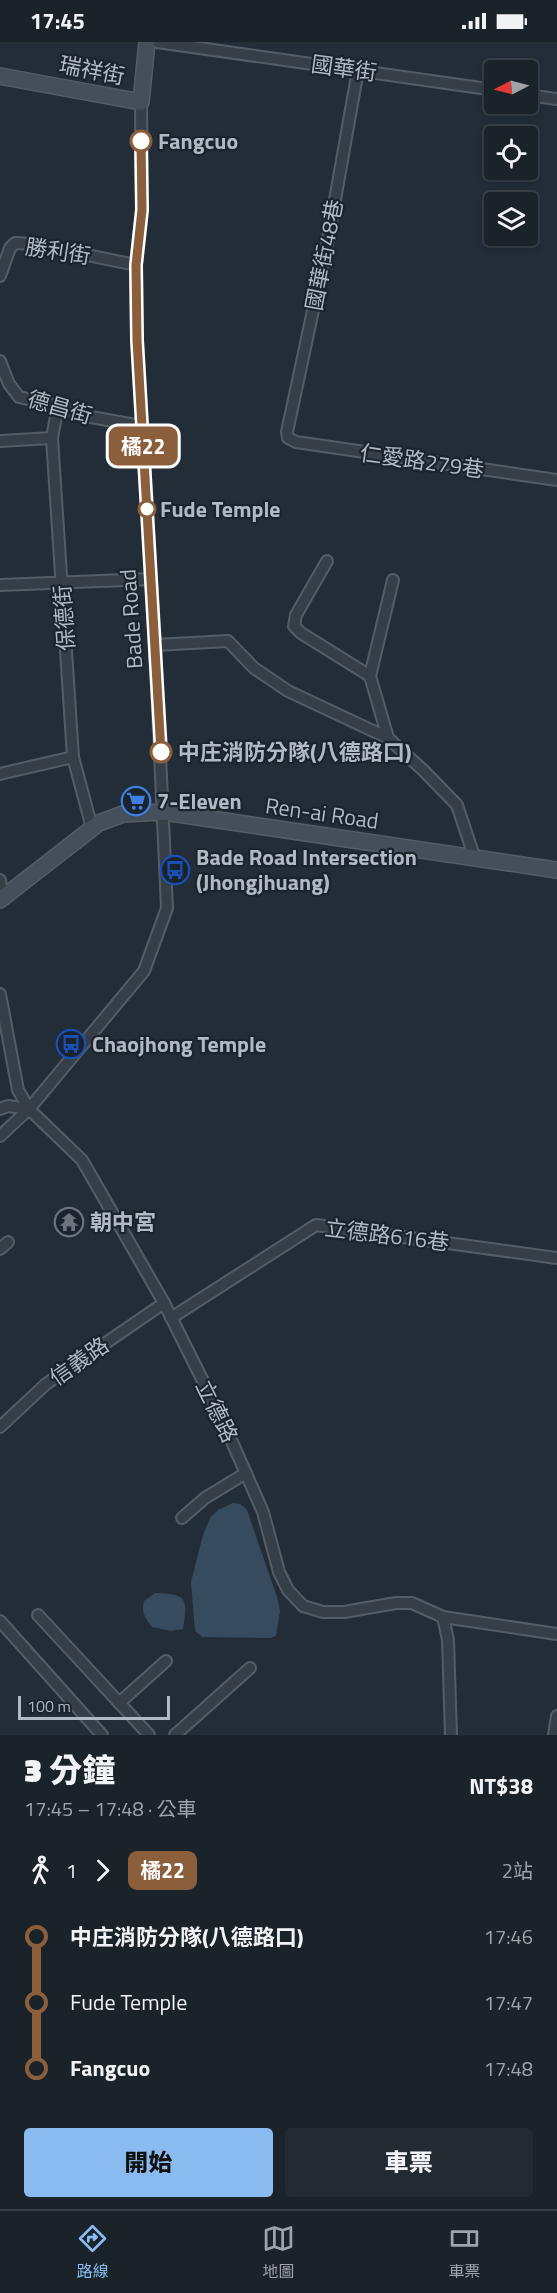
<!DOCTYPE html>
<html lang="zh-TW">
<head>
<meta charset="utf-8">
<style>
	:root { --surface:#1a222a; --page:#232a32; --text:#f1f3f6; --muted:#9fa4a8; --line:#383f47; --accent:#89bbf1 }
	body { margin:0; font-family:"Titillium Web","Noto Sans TC",sans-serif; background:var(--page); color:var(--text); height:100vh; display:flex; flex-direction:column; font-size:22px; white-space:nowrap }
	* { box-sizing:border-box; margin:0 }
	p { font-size:20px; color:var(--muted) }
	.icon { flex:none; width:33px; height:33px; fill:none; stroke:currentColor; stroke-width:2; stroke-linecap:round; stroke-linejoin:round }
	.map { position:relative; height:1693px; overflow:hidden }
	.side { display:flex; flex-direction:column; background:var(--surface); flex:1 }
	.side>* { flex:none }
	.badge { padding:0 12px; border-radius:9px; font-size:21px; line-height:39px }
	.needle { width:39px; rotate:264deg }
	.buttons { position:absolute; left:484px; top:18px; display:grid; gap:12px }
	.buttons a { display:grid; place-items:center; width:54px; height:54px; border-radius:6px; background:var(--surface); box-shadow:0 3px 9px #0003,0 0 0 2px var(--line); font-size:30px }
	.scale { position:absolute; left:18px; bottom:15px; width:152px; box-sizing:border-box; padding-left:6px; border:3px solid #b1bac4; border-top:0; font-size:16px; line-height:21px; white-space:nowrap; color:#b1bac4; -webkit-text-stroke:4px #1b242d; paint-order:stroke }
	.map>.badge { position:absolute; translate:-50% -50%; box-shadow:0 0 0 3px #fff }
	.legs { display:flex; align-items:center; gap:9px; height:66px; padding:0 24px; font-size:20px }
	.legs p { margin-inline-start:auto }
	.headline { display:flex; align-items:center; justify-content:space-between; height:102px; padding:0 24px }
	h1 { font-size:33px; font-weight:800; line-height:45px }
	.cta { display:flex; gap:12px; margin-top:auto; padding:12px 24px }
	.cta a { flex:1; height:69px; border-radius:6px; background:var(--accent); color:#111; font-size:24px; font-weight:800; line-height:69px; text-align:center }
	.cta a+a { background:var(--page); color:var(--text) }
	ul { padding:0 24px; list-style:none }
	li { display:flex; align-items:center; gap:21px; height:66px; font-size:22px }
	li i { display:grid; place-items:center; width:9px; height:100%; margin:0 8px; background:currentColor }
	li i::after { content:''; width:15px; height:15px; margin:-8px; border:4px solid; border-radius:50%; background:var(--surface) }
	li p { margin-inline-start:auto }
	li:first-child i { background:linear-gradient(#0000 50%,currentColor 0) }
	li:last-child i { background:linear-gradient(currentColor 50%,#0000 0) }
	.status { display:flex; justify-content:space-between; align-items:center; height:42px; padding:0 30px; background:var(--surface); direction:ltr }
	.status svg { height:16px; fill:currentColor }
	.dock { display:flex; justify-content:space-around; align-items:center; height:84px; border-top:2px solid var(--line); background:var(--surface); font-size:16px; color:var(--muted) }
	.dock a { display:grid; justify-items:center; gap:3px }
	.dock .selected { color:var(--accent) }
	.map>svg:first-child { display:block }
</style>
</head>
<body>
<div class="status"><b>17:45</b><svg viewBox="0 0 49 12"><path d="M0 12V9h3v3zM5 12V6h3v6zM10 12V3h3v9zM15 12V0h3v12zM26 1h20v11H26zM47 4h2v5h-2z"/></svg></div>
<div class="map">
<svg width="557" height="1693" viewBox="0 0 557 1693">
	<rect width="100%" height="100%" fill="#222d38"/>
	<g fill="#374b5e">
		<path d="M233,1461L240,1462L247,1468L277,1555L280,1569L276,1594L270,1596L202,1595L195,1589L191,1540L203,1493L210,1476L218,1468Z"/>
		<path d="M155,1551C187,1552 188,1556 183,1587L171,1589L152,1585C145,1576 141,1570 144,1559Z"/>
	</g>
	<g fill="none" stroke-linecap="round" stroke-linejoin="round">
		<g stroke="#545d66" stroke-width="14">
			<g id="street">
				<path d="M157,0L495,48"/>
				<path d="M358,28L327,203L287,390L288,396L296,400L557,438"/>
				<path d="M528,53L557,57"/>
				<path d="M0,234L10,206L15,201L33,202L136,223"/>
				<path d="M0,319L9,342L19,355L58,364L91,375L141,384"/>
				<path d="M58,364L52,396L73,715L92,786"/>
				<path d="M0,399L52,396"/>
				<path d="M327,519L296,573L294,584L301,591L370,634"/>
				<path d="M0,543L151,537"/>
				<path d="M155,603L228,599L254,626L288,649L388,696L424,729L457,763L475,817"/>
				<path d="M388,696L370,634L393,538"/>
				<path d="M0,732L73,715"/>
				<path d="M0,838L3,856"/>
				<path d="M0,952L18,1048L29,1067L82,1118L164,1261L221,1375L263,1470L279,1530L288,1548L303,1564L323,1570H344L396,1561H412L443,1575L448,1598L451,1693"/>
				<path d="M0,1067L8,1064L29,1067"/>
				<path d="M0,1094L29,1067L144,929L167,866L155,603L137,298L136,223L142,168L141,60"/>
				<path d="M0,1207L8,1200"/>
				<path d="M171,1276L316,1183L557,1216"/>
				<path d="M0,1385L46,1342L164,1261"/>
				<path d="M182,1476L205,1456L246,1431"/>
				<path d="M38,1573L149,1693"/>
				<path d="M443,1575L557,1592"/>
				<path d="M0,1579L102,1693"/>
				<path d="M119,1661L166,1619"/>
				<path d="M175,1693L250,1626"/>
				<path d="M554,1693L557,1674"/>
			</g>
		</g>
		<g stroke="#545d66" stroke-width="18">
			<g id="secondary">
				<path d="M0,34L141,60L147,0"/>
				<path d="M0,858L99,781L123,772L164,770L557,828"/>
			</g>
		</g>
		<use href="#street" stroke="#363f48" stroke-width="10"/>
		<use href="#secondary" stroke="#444f5b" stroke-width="15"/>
	</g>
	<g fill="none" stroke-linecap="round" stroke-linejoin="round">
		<g stroke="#fff" stroke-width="14">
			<path id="line-1" d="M141,99L142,168L136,223L137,298L161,710"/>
		</g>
		<use href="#line-1" stroke="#8b5e3c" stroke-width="9"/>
	</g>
	<defs>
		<g id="supermarket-ring" transform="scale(1.5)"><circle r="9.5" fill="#1b242d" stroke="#3f7fe0" stroke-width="1.5"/><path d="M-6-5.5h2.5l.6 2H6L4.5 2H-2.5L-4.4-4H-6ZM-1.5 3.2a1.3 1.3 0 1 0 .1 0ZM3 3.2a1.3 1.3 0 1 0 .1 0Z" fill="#3f7fe0"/></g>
		<g id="bus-ring" transform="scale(1.5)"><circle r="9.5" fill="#1b242d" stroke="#1a4fb4" stroke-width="1.5"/><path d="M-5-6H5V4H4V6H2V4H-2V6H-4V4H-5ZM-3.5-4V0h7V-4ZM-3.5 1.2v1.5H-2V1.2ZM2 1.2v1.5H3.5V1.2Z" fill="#1a4fb4"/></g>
		<g id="temple-ring" transform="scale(1.5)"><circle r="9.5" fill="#1b242d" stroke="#6b7280" stroke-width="1.5"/><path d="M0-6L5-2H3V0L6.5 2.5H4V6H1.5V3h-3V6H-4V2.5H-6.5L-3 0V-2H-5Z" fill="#6b7280"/></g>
	</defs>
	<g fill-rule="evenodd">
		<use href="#supermarket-ring" x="136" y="759"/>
		<use href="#bus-ring" x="175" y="828"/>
		<use href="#bus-ring" x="71" y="1002"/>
		<use href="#temple-ring" x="69" y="1180"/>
	</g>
	<g fill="#fff" stroke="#8b5e3c" stroke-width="3">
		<circle cx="141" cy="99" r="10"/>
		<circle cx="147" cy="467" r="8"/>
		<circle cx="161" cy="710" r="10"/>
	</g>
	<g text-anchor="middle" stroke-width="4.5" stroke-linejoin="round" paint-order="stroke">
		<g font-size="22" fill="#b1bac4" stroke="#1b242d">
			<text transform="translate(344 26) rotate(8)" y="8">國華街</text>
			<text transform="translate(92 28) rotate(11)" y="8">瑞祥街</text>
			<text transform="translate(58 209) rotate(9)" y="8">勝利街</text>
			<text transform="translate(324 213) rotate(-79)" y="8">國華街48巷</text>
			<text transform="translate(60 365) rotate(16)" y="8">德昌街</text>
			<text transform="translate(422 419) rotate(8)" y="8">仁愛路279巷</text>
			<text transform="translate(64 576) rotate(-94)" y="8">保德街</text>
			<text transform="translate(131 577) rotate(-94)" y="8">Bade Road</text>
			<text transform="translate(322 771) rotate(8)" y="8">Ren-ai Road</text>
			<text transform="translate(387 1193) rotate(7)" y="8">立德路616巷</text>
			<text transform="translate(79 1319) rotate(-35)" y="8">信義路</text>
			<text transform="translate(217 1369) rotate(64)" y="8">立德路</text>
		</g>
		<g font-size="22" font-weight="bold" fill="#b1bac4" stroke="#1b242d" text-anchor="start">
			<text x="158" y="107">Fangcuo</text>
			<text x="160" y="475">Fude Temple</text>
			<text x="178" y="718">中庄消防分隊(八德路口)</text>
		</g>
		<g font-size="22" font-weight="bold" fill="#b1bac4" stroke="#1b242d" text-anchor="start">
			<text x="157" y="767">7-Eleven</text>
			<text x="196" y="823">Bade Road Intersection<tspan x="196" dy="25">(Jhongjhuang)</tspan></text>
			<text x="92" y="1010">Chaojhong Temple</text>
			<text x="90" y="1188">朝中宮</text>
		</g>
	</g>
</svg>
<div class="buttons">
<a><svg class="needle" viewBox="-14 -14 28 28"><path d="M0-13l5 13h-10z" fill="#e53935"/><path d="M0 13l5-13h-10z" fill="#9fa4a8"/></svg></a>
<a><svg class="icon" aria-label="locate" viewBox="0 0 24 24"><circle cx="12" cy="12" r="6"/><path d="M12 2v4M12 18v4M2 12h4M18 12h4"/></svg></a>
<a><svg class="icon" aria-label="layers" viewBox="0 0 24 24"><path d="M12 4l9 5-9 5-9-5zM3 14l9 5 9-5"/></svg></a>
</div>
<div class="scale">100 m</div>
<b class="badge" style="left:143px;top:404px;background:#8b5e3c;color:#fff">橘22</b>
</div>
<section class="side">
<div class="headline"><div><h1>3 分鐘</h1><p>17:45 – 17:48 · 公車</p></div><b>NT$38</b></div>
<div class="legs"><svg class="icon" aria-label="walk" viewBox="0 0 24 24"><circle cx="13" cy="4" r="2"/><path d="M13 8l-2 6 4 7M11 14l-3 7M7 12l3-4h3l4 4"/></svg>1<svg class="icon" aria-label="forward" viewBox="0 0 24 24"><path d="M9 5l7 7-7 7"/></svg><b class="badge" style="background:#8b5e3c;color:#fff">橘22</b><p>2站</p></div>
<ul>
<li><i style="color:#8b5e3c"></i><b>中庄消防分隊(八德路口)</b><p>17:46</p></li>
<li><i style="color:#8b5e3c"></i><span>Fude Temple</span><p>17:47</p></li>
<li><i style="color:#8b5e3c"></i><b>Fangcuo</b><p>17:48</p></li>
</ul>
<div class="cta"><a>開始</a><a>車票</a></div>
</section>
<nav class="dock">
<a class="selected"><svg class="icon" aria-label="directions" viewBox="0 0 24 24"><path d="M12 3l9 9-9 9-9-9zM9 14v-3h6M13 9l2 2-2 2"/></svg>路線</a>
<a><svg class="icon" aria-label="map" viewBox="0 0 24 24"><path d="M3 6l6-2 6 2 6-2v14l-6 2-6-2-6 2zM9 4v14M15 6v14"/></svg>地圖</a>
<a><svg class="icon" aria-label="tickets" viewBox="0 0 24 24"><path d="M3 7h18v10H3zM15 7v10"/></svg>車票</a>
</nav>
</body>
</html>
